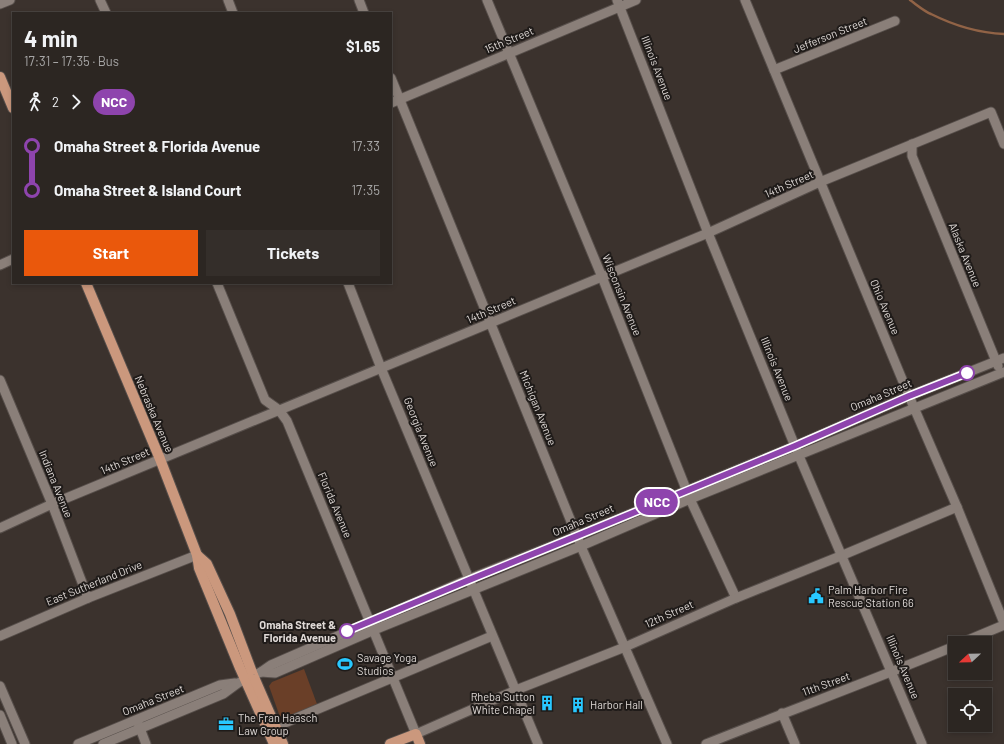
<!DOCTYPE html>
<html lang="en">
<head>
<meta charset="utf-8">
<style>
	:root { --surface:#2c2622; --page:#342e2a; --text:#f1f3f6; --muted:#a6a5a5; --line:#484340; --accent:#ea580c }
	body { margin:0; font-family:Barlow,sans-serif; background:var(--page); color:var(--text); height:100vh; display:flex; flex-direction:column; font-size:15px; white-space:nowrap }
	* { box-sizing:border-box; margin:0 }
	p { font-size:13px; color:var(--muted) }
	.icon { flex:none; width:22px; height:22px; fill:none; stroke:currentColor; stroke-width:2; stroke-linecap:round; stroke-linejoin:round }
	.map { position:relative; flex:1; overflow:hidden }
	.details { position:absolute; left:12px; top:12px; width:380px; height:272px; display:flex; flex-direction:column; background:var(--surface); border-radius:0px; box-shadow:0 2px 6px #0003,0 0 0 1px var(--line) }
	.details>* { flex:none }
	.badge { padding:0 8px; border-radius:13px; font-size:14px; line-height:26px }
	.needle { width:26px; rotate:248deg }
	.fabs { position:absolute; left:948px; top:636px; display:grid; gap:8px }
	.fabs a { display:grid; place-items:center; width:44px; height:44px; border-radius:0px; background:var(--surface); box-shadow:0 2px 6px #0003,0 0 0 1px var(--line); font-size:20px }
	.map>.badge { position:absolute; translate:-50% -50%; box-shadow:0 0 0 2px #fff }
	.legs { display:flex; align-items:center; gap:6px; height:44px; padding:0 12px; font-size:13px }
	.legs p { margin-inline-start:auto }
	.headline { display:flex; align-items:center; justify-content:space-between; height:68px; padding:0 12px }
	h1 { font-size:22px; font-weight:700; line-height:30px }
	.button { display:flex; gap:8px; margin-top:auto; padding:8px 12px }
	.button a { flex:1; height:46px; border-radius:0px; background:var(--accent); color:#fff; font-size:16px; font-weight:700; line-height:46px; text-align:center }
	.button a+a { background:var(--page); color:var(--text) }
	ul { padding:0 12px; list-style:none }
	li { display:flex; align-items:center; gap:14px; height:44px; font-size:15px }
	li i { display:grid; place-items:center; width:6px; height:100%; margin:0 5px; background:currentColor }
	li i::after { content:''; width:10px; height:10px; margin:-5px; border:3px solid; border-radius:50%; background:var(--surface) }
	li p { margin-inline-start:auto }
	li:first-child i { background:linear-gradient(#0000 50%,currentColor 0) }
	li:last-child i { background:linear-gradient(currentColor 50%,#0000 0) }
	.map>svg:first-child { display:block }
</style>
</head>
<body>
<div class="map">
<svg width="1004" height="744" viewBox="0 0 1004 744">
	<rect width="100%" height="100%" fill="#3b322d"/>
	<path fill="#6a3f28" d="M304,669L317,704L287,717H280L269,686L272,682Z"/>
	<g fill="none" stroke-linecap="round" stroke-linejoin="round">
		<path stroke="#916346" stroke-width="2.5" d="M910,0C917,5 924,11 931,14C953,25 979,33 1004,34"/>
		<g stroke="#574f4b" stroke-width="11">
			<g id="minor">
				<path d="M100,0L106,13"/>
				<path d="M228,0L233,13"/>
				<path d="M359,0L364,13"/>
				<path d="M487,0L602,277L690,499L736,598"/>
				<path d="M617,0L708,233L799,456L922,744"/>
				<path d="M745,0L909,396L957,507L1004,623"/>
				<path d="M0,4L10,0"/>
				<path d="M774,70L895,21"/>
				<path d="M391,78L583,551L667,744"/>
				<path d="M391,103L636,0"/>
				<path d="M912,144V156L998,366"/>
				<path d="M0,265L13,259"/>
				<path d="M217,283L265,400L279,410L287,421L416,734L516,690L625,647L736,598L843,555L957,507"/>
				<path d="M348,283L381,368L538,744"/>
				<path d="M0,380L52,504L88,598"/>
				<path d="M0,528L52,504L708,233L820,182L991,112L1004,144"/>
				<path d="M0,636L88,598L197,555"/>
				<path d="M961,643L1004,625"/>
				<path d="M261,672L275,673L374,630L581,546L690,499L1004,372"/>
				<path d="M0,686L25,744"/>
				<path d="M782,713L795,744"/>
				<path d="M0,715L12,744"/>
				<path d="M138,723L146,744"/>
				<path d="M275,727L492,636"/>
				<path d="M78,744L220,685L235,683"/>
				<path d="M103,744L223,694L238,683L261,672L271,665L469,579L577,536L795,446L909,396L1004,358"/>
				<path d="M706,744C789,711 873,680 955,646"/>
			</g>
		</g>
		<g stroke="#574f4b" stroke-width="12">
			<g id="major">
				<path d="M0,77L13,108"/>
				<path d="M86,283L160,459L197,555L199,568L240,668L274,744"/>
				<path d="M197,555L207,564L230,614L253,675L283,744"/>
				<path d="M390,744L416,734L420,744"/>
			</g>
		</g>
		<use href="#minor" stroke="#8a7f79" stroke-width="9"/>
		<use href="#major" stroke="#cb987d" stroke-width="10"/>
	</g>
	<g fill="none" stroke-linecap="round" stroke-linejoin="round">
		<g stroke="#fff" stroke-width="9">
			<path id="line-1" d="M347,631L469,580L577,536L795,446L909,396L967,373"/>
		</g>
		<use href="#line-1" stroke="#8e44ad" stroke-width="6"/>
	</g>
	<defs>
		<g id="civic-bare" transform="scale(1.2)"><path d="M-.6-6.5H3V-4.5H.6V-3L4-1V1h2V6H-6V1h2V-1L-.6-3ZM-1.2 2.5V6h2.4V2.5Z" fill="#28c8ff" stroke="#1f1b19" stroke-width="2.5" paint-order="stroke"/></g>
		<g id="stadium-bare" transform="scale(1.2)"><path d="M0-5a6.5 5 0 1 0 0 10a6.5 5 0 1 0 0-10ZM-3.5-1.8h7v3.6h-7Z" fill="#28c8ff" stroke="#1f1b19" stroke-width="2.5" paint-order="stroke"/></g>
		<g id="building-bare" transform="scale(1.2)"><path d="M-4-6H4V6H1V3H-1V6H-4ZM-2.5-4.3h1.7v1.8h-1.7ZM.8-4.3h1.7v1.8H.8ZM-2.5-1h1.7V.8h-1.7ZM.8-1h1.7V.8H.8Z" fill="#28c8ff" stroke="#1f1b19" stroke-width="2.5" paint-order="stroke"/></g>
		<g id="office-bare" transform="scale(1.2)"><path d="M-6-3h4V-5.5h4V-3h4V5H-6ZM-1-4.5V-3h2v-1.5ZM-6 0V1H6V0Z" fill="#28c8ff" stroke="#1f1b19" stroke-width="2.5" paint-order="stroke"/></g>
	</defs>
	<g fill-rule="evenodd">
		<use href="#civic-bare" x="816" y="596"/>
		<use href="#stadium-bare" x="345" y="664"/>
		<use href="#building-bare" x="547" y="703"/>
		<use href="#building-bare" x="578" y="705"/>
		<use href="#office-bare" x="226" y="724"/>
	</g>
	<g fill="#fff" stroke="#8e44ad" stroke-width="2">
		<circle cx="967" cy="373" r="7"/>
		<circle cx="347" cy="631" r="7"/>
	</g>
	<g text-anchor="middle" stroke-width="4" stroke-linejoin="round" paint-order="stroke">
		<g font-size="11" fill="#dfd9d6" stroke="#1f1b19">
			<text transform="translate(830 35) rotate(-22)" y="4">Jefferson Street</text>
			<text transform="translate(509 40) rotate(-23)" y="4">15th Street</text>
			<text transform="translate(657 68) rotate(69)" y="4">Illinois Avenue</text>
			<text transform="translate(789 184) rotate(-24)" y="4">14th Street</text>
			<text transform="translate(965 255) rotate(68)" y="4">Alaska Avenue</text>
			<text transform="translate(622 295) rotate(68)" y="4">Wisconsin Avenue</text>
			<text transform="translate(885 307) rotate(67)" y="4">Ohio Avenue</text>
			<text transform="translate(491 310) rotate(-23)" y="4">14th Street</text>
			<text transform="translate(777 369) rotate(68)" y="4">Illinois Avenue</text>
			<text transform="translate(881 395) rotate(-23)" y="4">Omaha Street</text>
			<text transform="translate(538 408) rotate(68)" y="4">Michigan Avenue</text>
			<text transform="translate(154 414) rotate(67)" y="4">Nebraska Avenue</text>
			<text transform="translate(421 432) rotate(68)" y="4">Georgia Avenue</text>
			<text transform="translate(125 461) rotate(-23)" y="4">14th Street</text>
			<text transform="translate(56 484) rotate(68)" y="4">Indiana Avenue</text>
			<text transform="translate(335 505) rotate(67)" y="4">Florida Avenue</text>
			<text transform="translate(583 520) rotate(-23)" y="4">Omaha Street</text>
			<text transform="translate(94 583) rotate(-22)" y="4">East Sutherland Drive</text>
			<text transform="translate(669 614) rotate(-24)" y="4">12th Street</text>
			<text transform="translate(903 667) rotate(67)" y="4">Illinois Avenue</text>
			<text transform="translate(826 684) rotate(-20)" y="4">11th Street</text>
			<text transform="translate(153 700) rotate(-22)" y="4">Omaha Street</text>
		</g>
		<g font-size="11" fill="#dfd9d6" stroke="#1f1b19" text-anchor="start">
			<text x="828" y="594">Palm Harbor Fire<tspan x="828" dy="13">Rescue Station 66</tspan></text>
			<text x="357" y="662">Savage Yoga<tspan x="357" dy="13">Studios</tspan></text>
			<text x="535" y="701" text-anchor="end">Rheba Sutton<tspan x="535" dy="13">White Chapel</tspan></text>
			<text x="590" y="709">Harbor Hall</text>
			<text x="238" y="722">The Fran Haasch<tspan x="238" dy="13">Law Group</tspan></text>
		</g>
		<g font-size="11" font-weight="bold" fill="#dfd9d6" stroke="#1f1b19" text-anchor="end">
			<text x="336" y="629">Omaha Street &amp;<tspan x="336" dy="13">Florida Avenue</tspan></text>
		</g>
	</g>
</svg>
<div class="fabs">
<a><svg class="needle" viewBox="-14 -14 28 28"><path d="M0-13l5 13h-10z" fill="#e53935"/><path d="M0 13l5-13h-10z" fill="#a6a5a5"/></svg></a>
<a><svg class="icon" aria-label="locate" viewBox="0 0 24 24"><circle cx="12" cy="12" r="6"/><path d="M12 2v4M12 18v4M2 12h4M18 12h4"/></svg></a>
</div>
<b class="badge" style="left:657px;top:502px;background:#8e44ad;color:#fff">NCC</b>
<section class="details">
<div class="headline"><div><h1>4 min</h1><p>17:31 – 17:35 · Bus</p></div><b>$1.65</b></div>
<div class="legs"><svg class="icon" aria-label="walk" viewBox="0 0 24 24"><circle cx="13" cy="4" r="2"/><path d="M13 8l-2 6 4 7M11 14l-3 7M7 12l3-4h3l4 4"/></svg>2<svg class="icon" aria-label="forward" viewBox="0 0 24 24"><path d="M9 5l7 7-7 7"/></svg><b class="badge" style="background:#8e44ad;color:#fff">NCC</b></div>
<ul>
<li><i style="color:#8e44ad"></i><b>Omaha Street &amp; Florida Avenue</b><p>17:33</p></li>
<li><i style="color:#8e44ad"></i><b>Omaha Street &amp; Island Court</b><p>17:35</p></li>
</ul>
<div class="button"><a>Start</a><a>Tickets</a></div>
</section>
</div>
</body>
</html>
